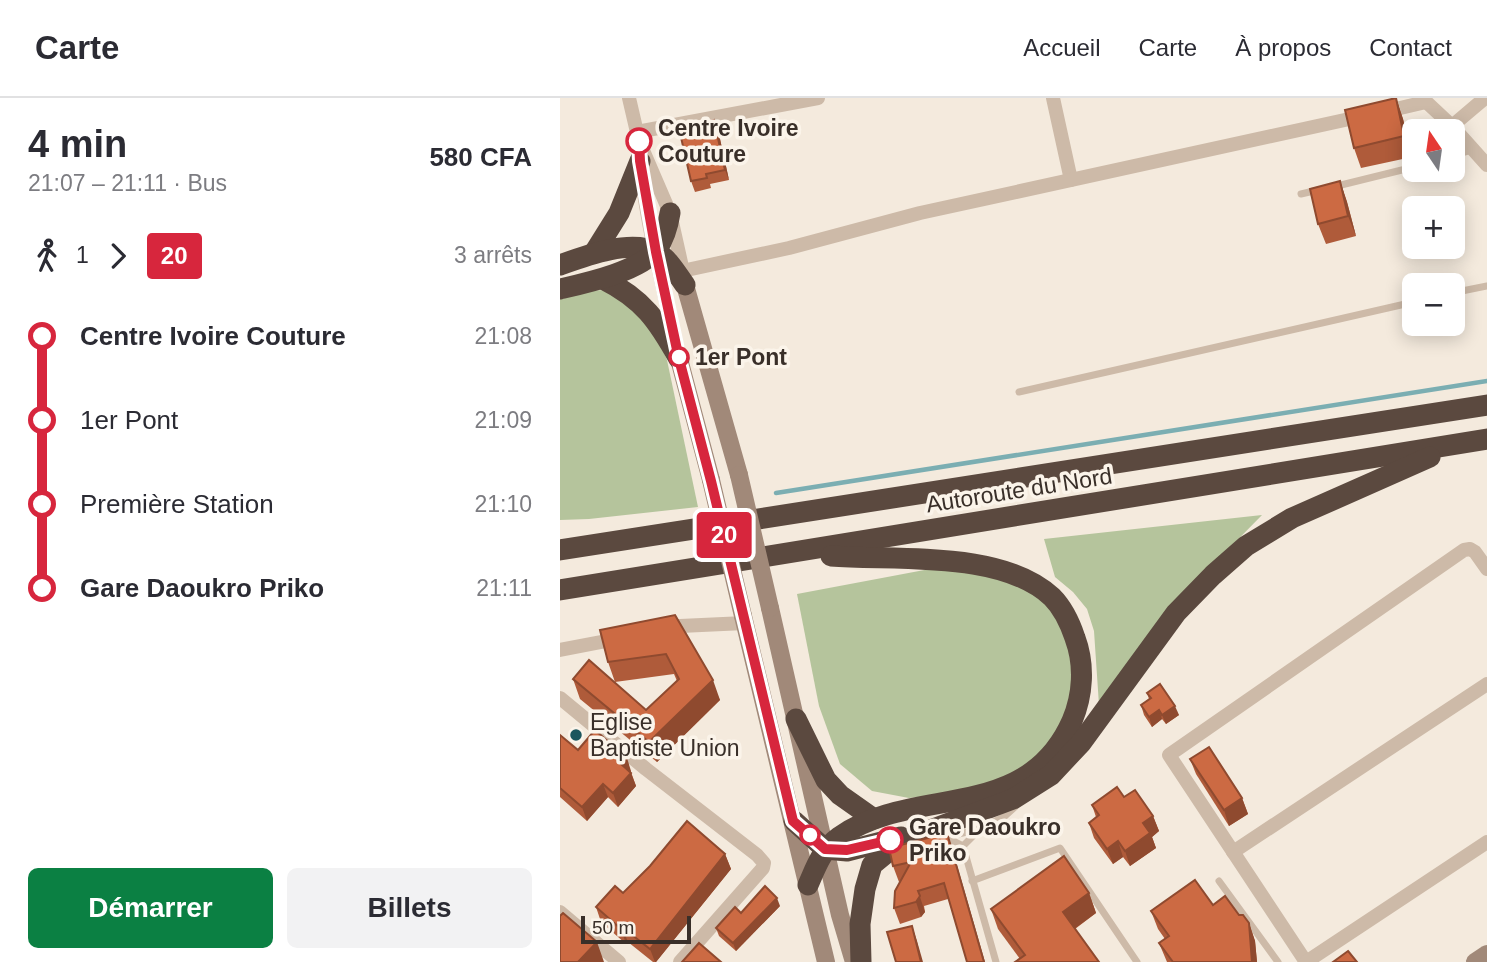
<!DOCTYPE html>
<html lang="fr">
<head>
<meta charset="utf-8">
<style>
	:root { --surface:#fff; --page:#f2f2f3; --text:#2b2b33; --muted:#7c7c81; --line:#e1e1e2; --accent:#0b8043 }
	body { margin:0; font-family:Helvetica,sans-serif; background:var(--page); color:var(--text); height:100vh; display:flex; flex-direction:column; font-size:26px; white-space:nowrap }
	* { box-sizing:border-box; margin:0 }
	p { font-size:23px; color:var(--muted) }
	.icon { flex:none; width:38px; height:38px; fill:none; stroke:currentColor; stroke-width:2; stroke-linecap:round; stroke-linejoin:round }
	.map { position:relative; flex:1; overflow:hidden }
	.drawer { display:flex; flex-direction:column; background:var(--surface); width:560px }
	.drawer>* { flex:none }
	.badge { padding:0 14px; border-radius:5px; font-size:24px; line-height:46px }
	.needle { width:46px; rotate:347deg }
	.fabs { position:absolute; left:842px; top:21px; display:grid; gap:14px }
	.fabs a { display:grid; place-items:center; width:63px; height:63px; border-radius:10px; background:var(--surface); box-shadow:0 4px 18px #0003; font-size:35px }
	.scale { position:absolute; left:21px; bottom:18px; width:110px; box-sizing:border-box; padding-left:7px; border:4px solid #392f29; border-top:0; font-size:19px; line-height:24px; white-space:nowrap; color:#392f29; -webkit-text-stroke:5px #fbf4ea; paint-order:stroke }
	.map>.badge { position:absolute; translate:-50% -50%; box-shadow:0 0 0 4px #fff }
	.legs { display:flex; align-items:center; gap:10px; height:77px; padding:0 28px; font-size:23px }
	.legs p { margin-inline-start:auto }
	.summary { display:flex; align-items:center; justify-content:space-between; height:119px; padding:0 28px }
	h1 { font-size:38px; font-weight:700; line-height:52px }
	.action { display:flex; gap:14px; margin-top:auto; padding:14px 28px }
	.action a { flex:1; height:80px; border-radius:10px; background:var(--accent); color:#fff; font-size:28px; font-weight:700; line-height:80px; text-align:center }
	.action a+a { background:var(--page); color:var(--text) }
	ul { padding:0 28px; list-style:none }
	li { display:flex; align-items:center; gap:24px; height:84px; font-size:26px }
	li i { display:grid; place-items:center; width:10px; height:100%; margin:0 9px; background:currentColor }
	li i::after { content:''; width:18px; height:18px; margin:-9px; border:5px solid; border-radius:50%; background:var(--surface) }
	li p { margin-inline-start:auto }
	li:first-child i { background:linear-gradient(#0000 50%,currentColor 0) }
	li:last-child i { background:linear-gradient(currentColor 50%,#0000 0) }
	header { display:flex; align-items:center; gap:42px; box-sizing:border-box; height:98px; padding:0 35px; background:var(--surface); border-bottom:2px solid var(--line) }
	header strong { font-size:33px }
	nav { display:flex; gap:38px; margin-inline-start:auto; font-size:24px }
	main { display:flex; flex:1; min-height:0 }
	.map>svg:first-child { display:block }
</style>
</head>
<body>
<header>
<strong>Carte</strong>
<nav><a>Accueil</a><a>Carte</a><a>À propos</a><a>Contact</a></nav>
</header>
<main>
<section class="drawer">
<div class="summary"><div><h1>4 min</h1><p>21:07 – 21:11 · Bus</p></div><b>580 CFA</b></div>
<div class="legs"><svg class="icon" aria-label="walk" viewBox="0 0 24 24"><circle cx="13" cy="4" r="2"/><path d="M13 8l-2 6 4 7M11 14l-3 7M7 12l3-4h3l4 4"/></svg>1<svg class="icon" aria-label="forward" viewBox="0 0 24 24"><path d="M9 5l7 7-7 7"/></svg><b class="badge" style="background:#d7263d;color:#fff">20</b><p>3 arrêts</p></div>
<ul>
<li><i style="color:#d7263d"></i><b>Centre Ivoire Couture</b><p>21:08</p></li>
<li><i style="color:#d7263d"></i><span>1er Pont</span><p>21:09</p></li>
<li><i style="color:#d7263d"></i><span>Première Station</span><p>21:10</p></li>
<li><i style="color:#d7263d"></i><b>Gare Daoukro Priko</b><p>21:11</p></li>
</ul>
<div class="action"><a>Démarrer</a><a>Billets</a></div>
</section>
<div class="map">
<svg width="927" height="864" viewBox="0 0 927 864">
	<rect width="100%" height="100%" fill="#f4eadd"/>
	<g fill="#b5c49c">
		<path d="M46,192L93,228L107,262L138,409L29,421L0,422V198L19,193Z"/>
		<path d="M702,417L640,480L539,607L534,533L527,511L513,494L495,479L484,441Z"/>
		<path d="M375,470L420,473L470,490L503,522L516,592L492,644L471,665L439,684L386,696L349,700L312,693L280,666L259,608L237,496Z"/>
	</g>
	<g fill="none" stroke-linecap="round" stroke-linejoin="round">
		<path stroke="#7baeb2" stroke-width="4.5" d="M216,395L927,283"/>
		<g stroke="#cdbaa8" stroke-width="7">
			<path d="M892,58L912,52"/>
			<path d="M773,89L854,69"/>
			<path d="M741,96L758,92"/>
			<path d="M892,195L927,188"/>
			<path d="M459,294L854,204"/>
			<path d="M386,739L419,731"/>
			<path d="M380,741L385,739L403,748"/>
			<path d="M403,748L436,864"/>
			<path d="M403,748L421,730L444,719L455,709"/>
			<path d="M412,783L500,750L577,864"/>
			<path d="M659,783L718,864"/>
		</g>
		<g stroke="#cdbaa8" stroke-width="14">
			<path d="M69,0L79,43L110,115L124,178"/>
			<path d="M493,0L511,82"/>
			<path d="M862,0L892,28L927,67"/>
			<path d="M823,14L866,4"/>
			<path d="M892,28L925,0"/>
			<path d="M77,34L258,0"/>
			<path d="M79,43C81,107 102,182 115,245"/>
			<path d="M122,173L229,150L360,115L803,18"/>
			<path d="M103,531L120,528L185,525"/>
			<path d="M0,552L62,540"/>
			<path d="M0,600L86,671L197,757L204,765L203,770L120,864"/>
			<path d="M673,754L927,586"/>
			<path d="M0,814L59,864"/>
			<path d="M746,864L609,657L904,452L910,451L915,454L927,471"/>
			<path d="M746,864L927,744"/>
		</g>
		<g stroke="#a18979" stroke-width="18">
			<path d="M125,187L179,377"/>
			<path d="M119,261L151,382"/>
			<path d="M210,510L280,817L294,864"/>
			<path d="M183,518L266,864"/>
			<path d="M915,864L927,856"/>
		</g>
		<g stroke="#5b493f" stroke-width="21">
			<path d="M34,155L59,115L80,63"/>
			<path d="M0,167C25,158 70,141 96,154C108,160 117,176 125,187"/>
			<path d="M43,181C83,201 98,223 119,261"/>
			<path d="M0,191C26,185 81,173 97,151C104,141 108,128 110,115"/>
			<path d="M0,452L927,307"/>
			<path d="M0,492L927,341"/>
			<path d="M236,621L266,682L280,697L314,721"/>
			<path d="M234,723L265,751L287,753L341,739"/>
			<path d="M248,787C256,769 262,751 279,739C354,686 466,727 512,623C523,597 525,567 515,540C510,525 504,511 492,499C442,452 336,463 271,458"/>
			<path d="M301,864L300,826L305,791L312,767L329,753L348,742L373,731L453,701L491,677L521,645L616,515L653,477L686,448L732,420L870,359"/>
		</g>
		<g stroke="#a18979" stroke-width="18">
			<path d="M179,377L210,510"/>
			<path d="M151,382L183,518"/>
		</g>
	</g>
	<g fill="#af5b3a">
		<path d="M836,0L843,21L852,59L801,70L794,50Z"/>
		<path d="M158,32L169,82L150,86L151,90L135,94L131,83Z"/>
		<path d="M780,83L787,104L796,138L766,146L758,126Z"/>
		<path d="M115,517L160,602L97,664L20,601L13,581L86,612L117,583L114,576L55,584L48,564Z"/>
		<path d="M587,595L619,617L606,626L602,621L592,629L584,617L581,607L589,601Z"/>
		<path d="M0,637L18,652L71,673V674L76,688L58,709L48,699L27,723L0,699Z"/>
		<path d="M630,661L682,700L688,716L669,728L636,676Z"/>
		<path d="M564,699L593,718L599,733L592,739L596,750L570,768L563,759L553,766L534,740L529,725L536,719L532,707Z"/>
		<path d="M387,735L392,750L388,801L364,808L365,814L361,819L340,826L334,810L341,783L339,784L333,768Z"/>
		<path d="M165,756L171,771L96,864H93L68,844L66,846L41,824L36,809L63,795Z"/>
		<path d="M529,795L536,815L515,831L460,861L438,831L431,811Z"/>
		<path d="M653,807L679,817L689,825L695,843L697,864H607L599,845L605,841L598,831L591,813Z"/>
		<path d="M220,808L176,853L159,838L156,830L181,815Z"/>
	</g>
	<g fill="#8f4a2f">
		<path d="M836,0L843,21L852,59L844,38Z"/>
		<path d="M154,22L158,32L169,82L165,72Z"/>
		<path d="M780,83L787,104L796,138L788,118Z"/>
		<path d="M153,582L160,602L97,664L89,644Z"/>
		<path d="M615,608L619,617L606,626L602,617Z"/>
		<path d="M599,612L602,621L592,629L589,619Z"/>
		<path d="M67,660L71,673L66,679L61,666Z"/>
		<path d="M71,675L76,688L58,709L53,695Z"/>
		<path d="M43,686L48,699L27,723L22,709Z"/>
		<path d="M682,700L688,716L669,728L664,712Z"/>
		<path d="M593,718L599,733L592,739L596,750L570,768L565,753L583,725Z"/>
		<path d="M387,735L392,750L425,864H424Z"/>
		<path d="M558,743L563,759L553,766L547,751Z"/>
		<path d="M165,756L171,771L96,864H95L90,851Z"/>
		<path d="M358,793L365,814L361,819L356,804Z"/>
		<path d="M529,795L536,815L510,834L503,814Z"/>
		<path d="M217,800L220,808L176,853L173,845Z"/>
		<path d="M689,825L695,843L697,864H692Z"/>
		<path d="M352,828L357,843L363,864H361Z"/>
		<path d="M62,829L68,844L66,846L61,831Z"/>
		<path d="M37,844L44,864H18Z"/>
	</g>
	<g fill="#cc6a43" stroke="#8f4a2f" stroke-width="2">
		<path d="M836,0L844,38L794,50L785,12Z"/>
		<path d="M154,22L165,72L146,76L147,80L131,83L120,35L138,30L137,26Z"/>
		<path d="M780,83L788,118L758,126L750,91Z"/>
		<path d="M115,517L153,582L89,644L13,581L29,562L86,612L119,581L106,556L48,564L40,532Z"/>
		<path d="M600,586L615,608L602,617L599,612L589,619L581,607L591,600L587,595Z"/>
		<path d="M35,632L67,660L61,666L71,675L53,695L43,686L22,709L0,690V637L18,652Z"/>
		<path d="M649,649L682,700L664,712L630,661Z"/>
		<path d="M557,689L564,699L575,692L593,718L583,725L590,735L565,753L558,743L547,751L529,725L539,717L532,707Z"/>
		<path d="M127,723L165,756L90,851L62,829L61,831L36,809L55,788L63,795L90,768Z"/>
		<path d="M387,735L424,864H407L384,785L358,793L360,798L356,804L334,810L335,793L351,764L333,768L329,750Z"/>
		<path d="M504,758L529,795L503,814L539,864H455L465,857L431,811Z"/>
		<path d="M635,782L653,807L665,798L679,817H683L689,825L692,864H613L599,845L609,838L591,813Z"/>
		<path d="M205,788L217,800L173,845L156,830L175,809L181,815Z"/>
		<path d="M3,815L37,844L18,864H0V818Z"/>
		<path d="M352,828L361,864H336L327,834Z"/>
		<path d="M139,845L161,864H122Z"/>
		<path d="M788,853L797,864H773Z"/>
	</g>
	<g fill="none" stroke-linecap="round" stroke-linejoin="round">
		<g stroke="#fff" stroke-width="16">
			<path id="line-1" d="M79,43L80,63L96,154L119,261L151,383L233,723L265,751L287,752L330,742"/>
		</g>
		<use href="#line-1" stroke="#d7263d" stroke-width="10"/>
	</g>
	<g fill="#fff" stroke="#d7263d" stroke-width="3.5">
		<circle cx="79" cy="43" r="12"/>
		<circle cx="119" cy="259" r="9"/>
		<circle cx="250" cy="737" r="9"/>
		<circle cx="330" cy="742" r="12"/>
	</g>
	<circle fill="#1c565d" stroke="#fbf4ea" stroke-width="2.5" cx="16" cy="637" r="7"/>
	<g text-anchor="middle" stroke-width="7" stroke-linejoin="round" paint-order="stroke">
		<g font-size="23" font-weight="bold" fill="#392f29" stroke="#fbf4ea" text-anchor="start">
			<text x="98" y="38">Centre Ivoire<tspan x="98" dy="26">Couture</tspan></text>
			<text x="135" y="267">1er Pont</text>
			<text x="349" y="737">Gare Daoukro<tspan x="349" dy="26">Priko</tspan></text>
		</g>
		<g font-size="23" fill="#392f29" stroke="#fbf4ea">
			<text transform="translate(459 392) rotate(-9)" y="8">Autoroute du Nord</text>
		</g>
		<g font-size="23" fill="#392f29" stroke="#fbf4ea" text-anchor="start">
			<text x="30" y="632">Eglise<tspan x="30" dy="26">Baptiste Union</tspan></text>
		</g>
	</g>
</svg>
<div class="fabs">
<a><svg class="needle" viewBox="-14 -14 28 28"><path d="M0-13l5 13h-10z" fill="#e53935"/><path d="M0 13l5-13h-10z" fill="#7c7c81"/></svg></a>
<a>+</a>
<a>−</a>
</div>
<div class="scale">50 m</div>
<b class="badge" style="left:164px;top:437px;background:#d7263d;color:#fff">20</b>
</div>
</main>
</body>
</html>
